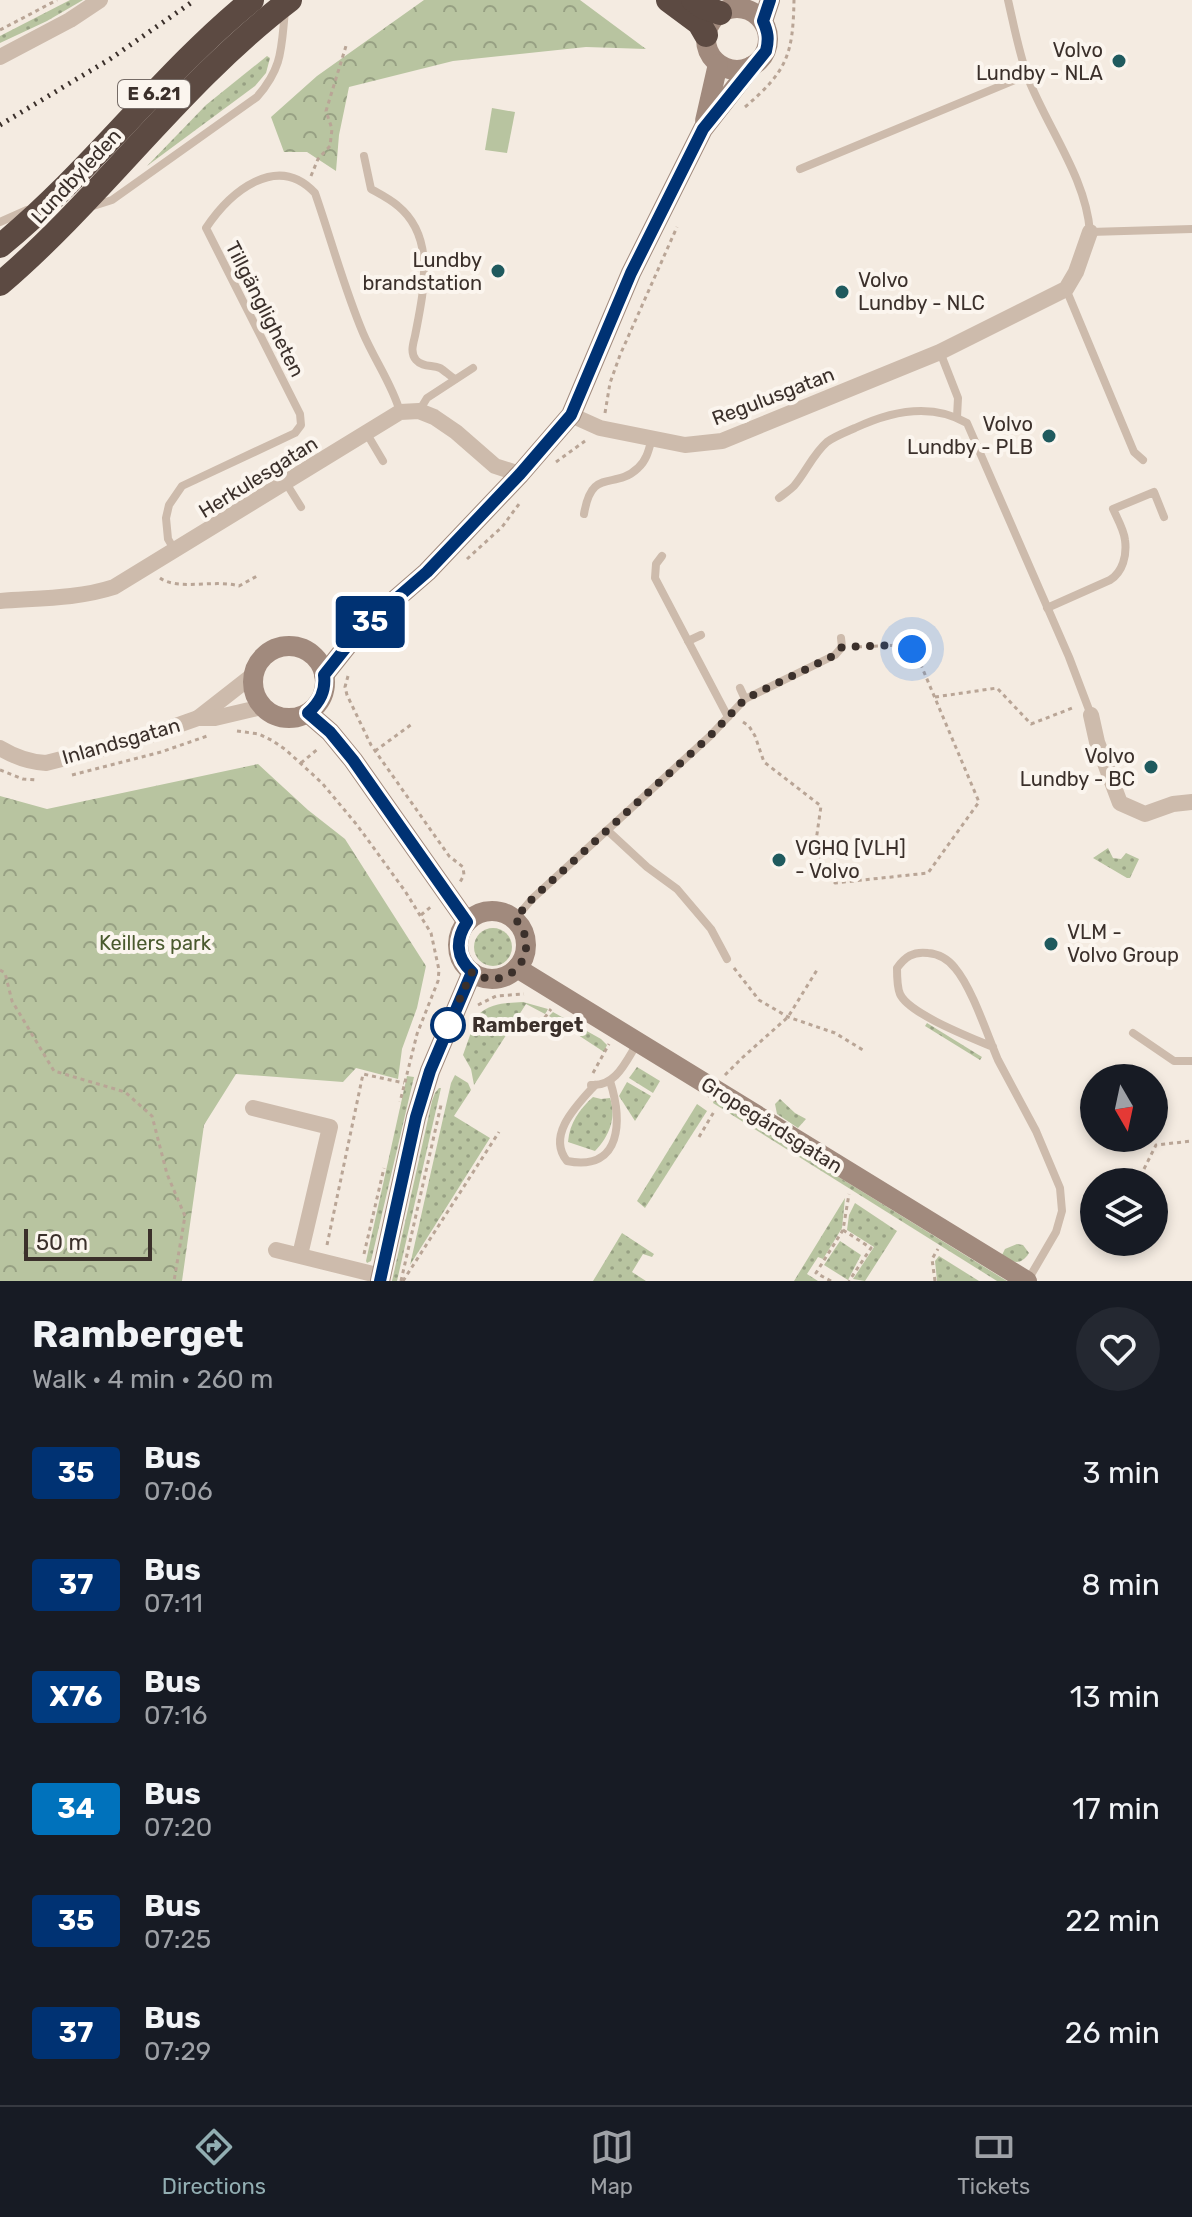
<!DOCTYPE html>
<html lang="en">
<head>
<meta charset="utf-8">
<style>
	:root { --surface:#171b24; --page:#242831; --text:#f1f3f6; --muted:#9ea1a6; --line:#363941; --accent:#92aeb2 }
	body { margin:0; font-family:Rubik,sans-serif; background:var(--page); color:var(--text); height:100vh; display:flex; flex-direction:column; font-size:30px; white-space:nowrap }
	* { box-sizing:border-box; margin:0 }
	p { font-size:26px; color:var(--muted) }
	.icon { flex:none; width:44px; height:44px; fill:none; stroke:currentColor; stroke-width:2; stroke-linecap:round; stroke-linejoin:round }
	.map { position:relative; height:1281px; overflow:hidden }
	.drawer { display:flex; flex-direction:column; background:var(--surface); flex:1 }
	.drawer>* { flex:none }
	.badge { padding:0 16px; border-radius:6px; font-size:28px; line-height:52px }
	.needle { width:52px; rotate:171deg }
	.controls { position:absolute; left:1080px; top:1064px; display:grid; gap:16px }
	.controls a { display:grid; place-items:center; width:88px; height:88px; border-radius:50%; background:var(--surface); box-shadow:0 4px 12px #0003; font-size:40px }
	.scale { position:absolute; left:24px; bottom:20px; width:128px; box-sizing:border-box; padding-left:8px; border:4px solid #3b302b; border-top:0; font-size:22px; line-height:28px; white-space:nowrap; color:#3b302b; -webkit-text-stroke:6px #fbf5ee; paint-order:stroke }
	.you { position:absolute; width:40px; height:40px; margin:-20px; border:6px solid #fff; border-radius:50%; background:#1a73e8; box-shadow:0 0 0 12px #1a73e833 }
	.map>.badge { position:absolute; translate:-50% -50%; box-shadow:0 0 0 4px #fff }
	.round { display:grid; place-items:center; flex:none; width:84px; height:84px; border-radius:42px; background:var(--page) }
	.headline { display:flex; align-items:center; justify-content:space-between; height:136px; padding:0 32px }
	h1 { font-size:38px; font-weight:700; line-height:60px }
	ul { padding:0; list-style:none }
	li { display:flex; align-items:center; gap:24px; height:112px; padding:0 32px }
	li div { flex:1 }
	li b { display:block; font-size:30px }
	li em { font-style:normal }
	li .badge { min-width:88px; font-weight:700; text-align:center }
	.dock { display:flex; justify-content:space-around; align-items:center; height:112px; border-top:2px solid var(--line); background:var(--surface); font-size:22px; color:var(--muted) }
	.dock a { display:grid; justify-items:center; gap:4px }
	.dock .on { color:var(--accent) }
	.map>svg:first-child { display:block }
</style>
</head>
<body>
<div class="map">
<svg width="1192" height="1281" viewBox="0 0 1192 1281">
	<defs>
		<pattern id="green-dots" width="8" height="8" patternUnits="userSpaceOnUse" patternTransform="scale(2)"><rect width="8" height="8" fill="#b8c4a0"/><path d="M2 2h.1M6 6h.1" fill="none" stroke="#97a083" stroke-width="1.8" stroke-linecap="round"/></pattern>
		<pattern id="forest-crowns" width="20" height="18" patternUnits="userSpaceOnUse" patternTransform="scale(2)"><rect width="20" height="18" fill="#b8c4a0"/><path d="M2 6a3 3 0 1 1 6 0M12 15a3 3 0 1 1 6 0" fill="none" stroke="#97a083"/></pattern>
	</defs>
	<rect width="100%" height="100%" fill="#f4ebe1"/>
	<g fill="url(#green-dots)">
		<path d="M70,0H83L47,21L0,43V36Z"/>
		<path d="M267,56L270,58L266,73L255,86L147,166L206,105Z"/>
		<path d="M1108,848L1113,858L1121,859L1126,853L1139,859L1130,878H1127L1093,858Z"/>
		<circle cx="493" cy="947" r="19"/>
		<path d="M523,1002L548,1009L545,1014L526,1004L474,1085L471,1069L463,1055L475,1021L478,1019V1015C490,1003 506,1003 523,1002Z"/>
		<path d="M553,1012L601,1039L607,1045L604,1052L549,1016Z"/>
		<path d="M927,1023L982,1057L980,1060L925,1026Z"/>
		<path d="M637,1067L660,1081L653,1093L629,1078Z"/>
		<path d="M455,1075L468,1083L471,1090L454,1116L490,1138L410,1265L451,1083Z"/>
		<path d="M407,1076L414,1077L371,1261L367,1263L366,1261Z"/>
		<path d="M627,1082L651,1096L635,1121L619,1096Z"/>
		<path d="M439,1088H441L397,1281H392L432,1101L435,1093Z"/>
		<path d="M593,1097L601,1099L610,1098C617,1117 609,1137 595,1151L568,1142C570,1122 579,1110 593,1097Z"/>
		<path d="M780,1099L795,1113L806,1119L798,1128L777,1114L775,1104Z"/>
		<path d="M714,1100L1007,1281H997L713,1103Z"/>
		<path d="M697,1104L707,1111L645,1208L637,1201Z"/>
		<path d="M845,1198L842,1228L823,1259L818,1257L807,1274L818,1281H794Z"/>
		<path d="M855,1203L897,1231L865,1281L853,1279L874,1247L847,1230L849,1215Z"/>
		<path d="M622,1233L654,1254L652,1257L643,1254L632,1272L646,1281H593Z"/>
		<path d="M840,1241L861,1255L848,1280L824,1265Z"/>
		<path d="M1017,1244L1023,1245L1029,1253C1021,1266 1012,1263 1002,1255L1005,1249Z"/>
		<path d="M939,1256L979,1281H937L935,1261Z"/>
	</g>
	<g fill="url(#forest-crowns)">
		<path d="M424,0H580L646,49L586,47L453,61L349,87L339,135L336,171L307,152H284L271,117L317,76Z"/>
		<path d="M258,764L308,810L345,839L426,966L417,1008L402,1049L398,1079L356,1068L343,1082L236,1074L204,1125L182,1281H0V796L47,809Z"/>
	</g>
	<path fill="#b8c4a0" d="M492,108L515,112L507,153L485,150Z"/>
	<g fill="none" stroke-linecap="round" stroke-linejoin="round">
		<g stroke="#b9a596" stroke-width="3" stroke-dasharray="4 4" stroke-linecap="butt">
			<path d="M0,30L57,0"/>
			<path d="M745,107C787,71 793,55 794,0"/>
			<path d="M311,176L318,159L330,146L332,129L326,111L346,46"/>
			<path d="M605,413L610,383L620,355L677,227"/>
			<path d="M556,462L585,441"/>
			<path d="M467,559L502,527L519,504"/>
			<path d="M160,578C178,591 215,579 239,586L257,576"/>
			<path d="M348,676L345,687L347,695L371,745L449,856L463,867L464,875L460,882"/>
			<path d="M935,697L997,688L1031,724L1075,707"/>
			<path d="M743,722L749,726L755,736L764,762L821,806L815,848L835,883L928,873L979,802L921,665L912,649L901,645L853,647"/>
			<path d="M237,731L259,734L273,741L286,750L322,783L357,825L405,891L431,933L439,970L438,981L417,1034L400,1102"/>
			<path d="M375,751L412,724"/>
			<path d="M301,763L319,748"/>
			<path d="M0,770L23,779L36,780"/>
			<path d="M72,775L161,752L210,735"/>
			<path d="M421,915L433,905"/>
			<path d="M734,968L759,1000L788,1017L835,1033L863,1050"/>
			<path d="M0,970L5,973L12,1001L54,1071L125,1092L152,1116L167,1174L185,1216L174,1281"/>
			<path d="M478,1005L496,996L524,994"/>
			<path d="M540,1024L551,1009"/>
			<path d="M593,1073L609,1044"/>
			<path d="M725,1075L742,1058L788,1017L817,970"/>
			<path d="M699,1137L715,1110"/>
			<path d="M1144,1169L1156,1145L1192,1141"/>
			<path d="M843,1230L871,1248L849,1281"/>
			<path d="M327,1245L363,1074L404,1083"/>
			<path d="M364,1254L384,1168"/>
			<path d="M401,1281L441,1105"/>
			<path d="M403,1281L499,1132"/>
			<path d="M831,1281L816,1273L843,1230L849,1194"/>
			<path d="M935,1281L932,1259L938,1249"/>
		</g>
		<g stroke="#cdbbac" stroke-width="8">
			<path d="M1008,0C1014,26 1019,53 1028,78C1048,129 1086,178 1090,232L1192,229"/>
			<path d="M364,156L371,189C380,194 390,199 398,206C437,238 423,294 415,336C413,344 410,353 416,360C422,367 432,365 440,368C445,371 450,376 455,379"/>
			<path d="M800,169L1027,75"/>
			<path d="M90,207L112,200L257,97C283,67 281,49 285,11"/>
			<path d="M0,222L27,210"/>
			<path d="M1066,289L1134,452L1143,460"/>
			<path d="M940,352L958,398L957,417"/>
			<path d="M419,411L427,398L473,368"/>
			<path d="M367,434L383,461"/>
			<path d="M286,483L301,507"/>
			<path d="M779,498C784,494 790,490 794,486C806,472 813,454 827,442C835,436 846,432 855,428C891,411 931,402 967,423L1069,657L1091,715"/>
			<path d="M584,514C592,466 614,491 638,468C647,460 649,449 652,438"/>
			<path d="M174,549L168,539L166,518L169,505L182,486L295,433L301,425L300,414L206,228C230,192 277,152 315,193C331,239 344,288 363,333C374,359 393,386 400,412"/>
			<path d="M662,556L656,564L655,578L728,717"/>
			<path d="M1047,608L1110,580C1123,572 1127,555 1125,540C1124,530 1117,518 1113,509L1154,492L1164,517"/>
			<path d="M688,641L701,635"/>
			<path d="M740,688L745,699"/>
			<path d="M607,830L647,867L677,889L711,929L727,959"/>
			<path d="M515,919L532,899L710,736L745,699L835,655L842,647L841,638"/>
			<path d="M1133,1033L1174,1061H1192"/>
			<path d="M993,1047C972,1038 909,1014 900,994C897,987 897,975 897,968C905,957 913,951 928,953C939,954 948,959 955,968C972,988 987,1034 998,1060L1036,1131L1060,1188L1062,1211L1056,1232L1028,1280"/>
			<path d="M591,1085C616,1087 626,1061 638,1042"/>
			<path d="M595,1085C577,1105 546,1135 567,1161C623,1172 622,1119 610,1081"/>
		</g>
		<g stroke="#cdbbac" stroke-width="16">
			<path d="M0,57L70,20L100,0"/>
			<path d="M571,415L600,428L685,445L722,441L940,352L1066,289L1076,272L1090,232"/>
			<path d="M0,601C39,598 77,599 114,587L400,412L419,411L434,417L456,432L495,466L520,474"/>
			<path d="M1091,715L1097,742L1120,803L1145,814L1173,804L1192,802"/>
			<path d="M198,718L253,675"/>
			<path d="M0,748C15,757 28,762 46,763L136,740L198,718H215L262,707"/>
			<path d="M253,1108L330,1127L300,1255"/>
			<path d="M276,1250L381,1276"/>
		</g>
		<g stroke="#a18a7d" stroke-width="20">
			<circle cx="737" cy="39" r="31"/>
			<path d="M763,21L770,0"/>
			<path d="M705,121L718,64"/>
			<circle cx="289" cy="682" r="36"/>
			<path d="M324,675L359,631L427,572L520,474L571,415L631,273L703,129L752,66"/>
			<path d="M308,713L330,732L353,760L467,922"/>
			<circle cx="492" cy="945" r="34"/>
			<path d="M517,968L1027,1281"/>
			<path d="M380,1281L416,1117L430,1071L472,972"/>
		</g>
		<g stroke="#5c4a42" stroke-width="24">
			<path d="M668,0L699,23L706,35"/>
			<path d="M693,0L703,7L720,13"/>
			<path d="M0,246C92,171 161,74 252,0"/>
			<path d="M0,284C103,196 181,83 290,0"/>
		</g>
		<path stroke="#3b302b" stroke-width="5" stroke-dasharray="2 6" stroke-linecap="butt" d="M0,125L110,59L195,0"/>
	</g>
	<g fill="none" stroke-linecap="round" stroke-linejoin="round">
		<g stroke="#fff" stroke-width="18">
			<path id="line" d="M380,1281L416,1117L430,1071L472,972C456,958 455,940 467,922L353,760L330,732L308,713C320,702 326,691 324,675L359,631L427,572L520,474L571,415L631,273L703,129L766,51C769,39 768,32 763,21L770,0"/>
		</g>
		<use href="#line" stroke="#003273" stroke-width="12"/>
		<path stroke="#3b302b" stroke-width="8" stroke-dasharray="0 14.4" d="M448,1025L472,972C509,996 545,950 515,919L532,899L710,736L745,699L835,655L842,647L901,645L912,649"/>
	</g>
	<g fill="#1f5a5e" stroke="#fbf5ee" stroke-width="3">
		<circle cx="1119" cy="61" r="8"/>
		<circle cx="498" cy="271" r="8"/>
		<circle cx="842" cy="292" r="8"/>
		<circle cx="1049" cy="436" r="8"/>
		<circle cx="1151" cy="767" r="8"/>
		<circle cx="779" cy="860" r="8"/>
		<circle cx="1051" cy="944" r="8"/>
	</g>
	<circle fill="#fff" stroke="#003273" stroke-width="4" cx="448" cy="1025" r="16"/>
	<g text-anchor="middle" stroke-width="8" stroke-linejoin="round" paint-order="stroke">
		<rect fill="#fbf5ee" stroke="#756b66" stroke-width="2" x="118" y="80" width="72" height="28" rx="6"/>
		<g font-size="18" font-weight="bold" fill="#3b302b">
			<text x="154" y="100">E 6.21</text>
		</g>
		<g font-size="20" fill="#3b302b" stroke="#fbf5ee" text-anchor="end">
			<text x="1103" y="57">Volvo<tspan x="1103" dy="23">Lundby - NLA</tspan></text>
			<text x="482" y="267">Lundby<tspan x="482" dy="23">brandstation</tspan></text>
			<text x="858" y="287" text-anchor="start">Volvo<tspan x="858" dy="23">Lundby - NLC</tspan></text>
			<text x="1033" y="431">Volvo<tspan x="1033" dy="23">Lundby - PLB</tspan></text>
			<text x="1135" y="763">Volvo<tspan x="1135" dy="23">Lundby - BC</tspan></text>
			<text x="795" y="855" text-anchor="start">VGHQ [VLH]<tspan x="795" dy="23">- Volvo</tspan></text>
			<text x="1067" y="939" text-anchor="start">VLM -<tspan x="1067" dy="23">Volvo Group</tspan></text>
		</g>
		<g font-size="20" fill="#3b302b" stroke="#fbf5ee">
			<text transform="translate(76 176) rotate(-47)" y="7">Lundbyleden</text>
			<text transform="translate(265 309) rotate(63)" y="7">Tillgängligheten</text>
			<text transform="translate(773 396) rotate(-21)" y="7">Regulusgatan</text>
			<text transform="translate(258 477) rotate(-32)" y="7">Herkulesgatan</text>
			<text transform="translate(121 741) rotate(-16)" y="7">Inlandsgatan</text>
			<text transform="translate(772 1125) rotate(32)" y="7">Gropegårdsgatan</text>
		</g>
		<g font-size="20" fill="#4a5a2e" stroke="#fbf5ee">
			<text x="155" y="950">Keillers park</text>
		</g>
		<g font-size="20" font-weight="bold" fill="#3b302b" stroke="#fbf5ee" text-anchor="start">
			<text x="472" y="1032">Ramberget</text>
		</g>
	</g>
</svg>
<div class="controls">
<a><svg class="needle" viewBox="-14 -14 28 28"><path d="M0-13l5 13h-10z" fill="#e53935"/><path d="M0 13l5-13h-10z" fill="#9ea1a6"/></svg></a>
<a><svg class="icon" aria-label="layers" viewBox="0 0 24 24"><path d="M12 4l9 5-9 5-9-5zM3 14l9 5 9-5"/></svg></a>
</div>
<div class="scale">50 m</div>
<div class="you" style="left:912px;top:649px"></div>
<b class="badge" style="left:370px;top:622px;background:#003273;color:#fff">35</b>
</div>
<section class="drawer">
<div class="headline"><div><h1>Ramberget</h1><p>Walk · 4 min · 260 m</p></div><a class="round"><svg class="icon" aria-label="heart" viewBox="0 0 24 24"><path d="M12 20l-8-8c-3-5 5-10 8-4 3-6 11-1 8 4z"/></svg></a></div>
<ul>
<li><span class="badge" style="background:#003273;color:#fff">35</span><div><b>Bus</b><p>07:06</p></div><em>3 min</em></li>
<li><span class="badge" style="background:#003273;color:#fff">37</span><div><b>Bus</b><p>07:11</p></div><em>8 min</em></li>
<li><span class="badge" style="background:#003b80;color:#fff">X76</span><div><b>Bus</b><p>07:16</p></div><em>13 min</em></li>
<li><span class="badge" style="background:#0072bc;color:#fff">34</span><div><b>Bus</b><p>07:20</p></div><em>17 min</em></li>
<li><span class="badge" style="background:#003273;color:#fff">35</span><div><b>Bus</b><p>07:25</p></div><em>22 min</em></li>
<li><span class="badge" style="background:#003273;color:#fff">37</span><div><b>Bus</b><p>07:29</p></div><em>26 min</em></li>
</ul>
</section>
<nav class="dock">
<a class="on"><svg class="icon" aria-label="directions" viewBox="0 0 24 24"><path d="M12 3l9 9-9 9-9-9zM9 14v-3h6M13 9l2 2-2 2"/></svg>Directions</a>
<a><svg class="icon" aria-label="map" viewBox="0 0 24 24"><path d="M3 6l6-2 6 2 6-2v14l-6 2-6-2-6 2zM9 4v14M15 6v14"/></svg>Map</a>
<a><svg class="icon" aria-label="tickets" viewBox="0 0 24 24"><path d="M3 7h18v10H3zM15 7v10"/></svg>Tickets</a>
</nav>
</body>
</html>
